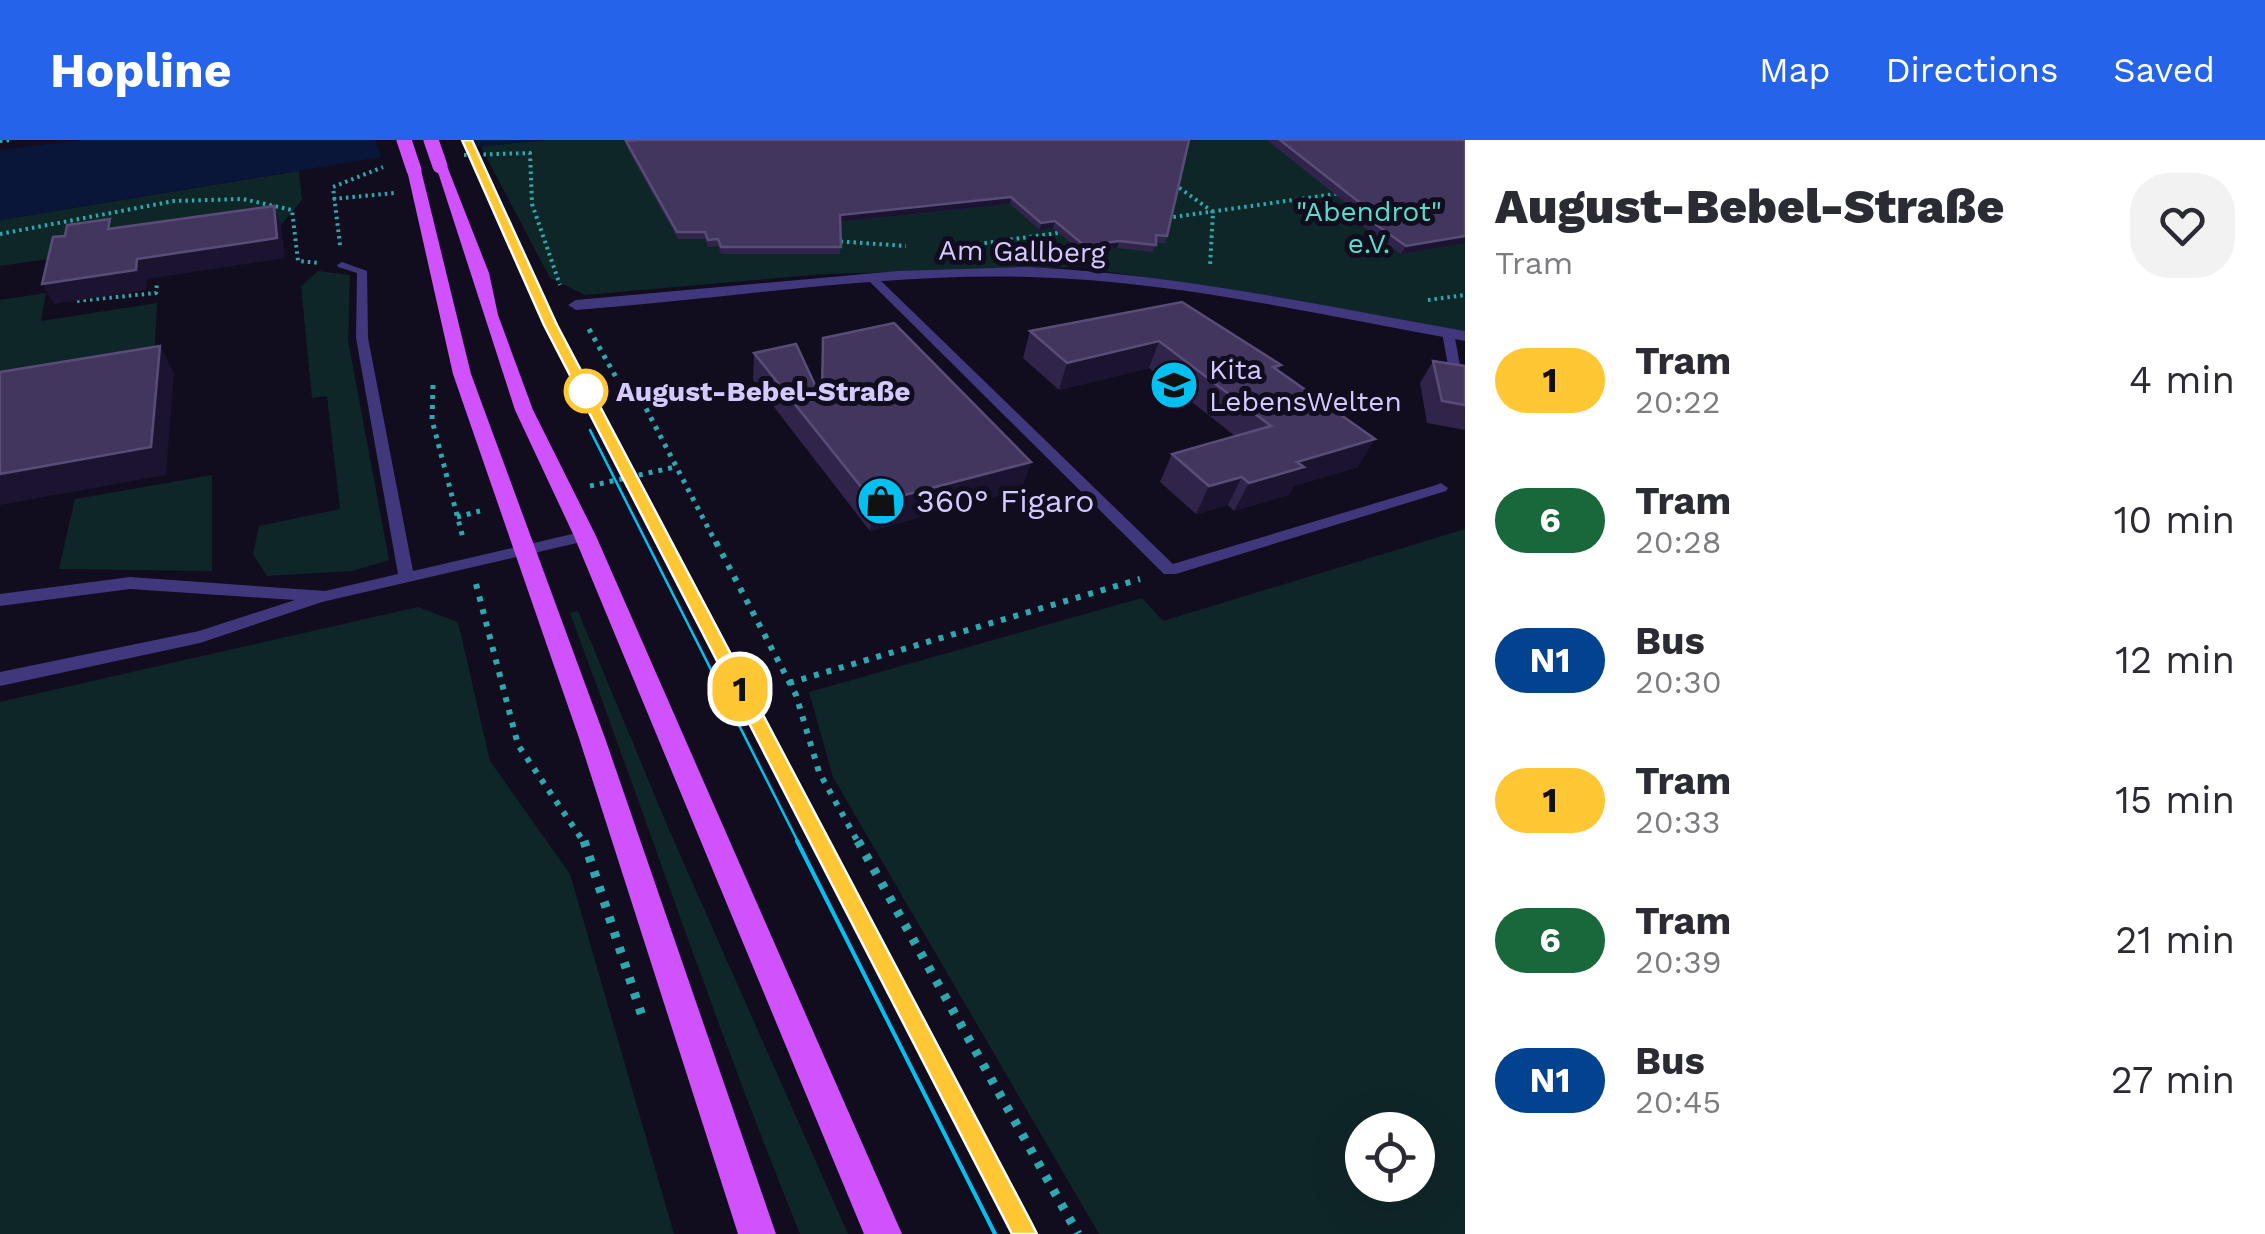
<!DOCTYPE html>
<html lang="en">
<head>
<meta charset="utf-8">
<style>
	:root { --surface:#fff; --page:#f2f2f3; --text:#2b2b33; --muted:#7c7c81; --accent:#2563eb }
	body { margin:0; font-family:"Work Sans",sans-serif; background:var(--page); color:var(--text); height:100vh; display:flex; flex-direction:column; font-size:38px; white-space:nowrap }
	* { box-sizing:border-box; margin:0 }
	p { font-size:32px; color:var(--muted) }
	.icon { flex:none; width:55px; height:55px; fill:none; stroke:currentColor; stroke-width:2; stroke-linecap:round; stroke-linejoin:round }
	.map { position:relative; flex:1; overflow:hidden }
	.details { display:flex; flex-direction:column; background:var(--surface); width:800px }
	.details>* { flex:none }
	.badge { padding:0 20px; border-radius:32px; font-size:35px; line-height:65px }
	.controls { position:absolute; left:1345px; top:972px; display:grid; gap:20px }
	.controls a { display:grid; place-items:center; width:90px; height:90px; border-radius:50%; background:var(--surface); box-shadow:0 10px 40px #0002; font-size:50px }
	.map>.badge { position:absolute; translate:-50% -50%; box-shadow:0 0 0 5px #fff }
	.round { display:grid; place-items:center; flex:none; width:105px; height:105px; border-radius:40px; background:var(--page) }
	.summary { display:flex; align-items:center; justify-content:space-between; height:170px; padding:0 30px }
	h1 { font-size:48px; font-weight:800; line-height:75px }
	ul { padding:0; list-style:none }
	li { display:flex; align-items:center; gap:30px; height:140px; padding:0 30px }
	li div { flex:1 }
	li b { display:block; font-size:38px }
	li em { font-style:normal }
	li .badge { min-width:110px; font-weight:700; text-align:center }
	header { display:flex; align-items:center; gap:60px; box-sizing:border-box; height:140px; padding:0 50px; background:var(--accent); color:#fff }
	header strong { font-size:48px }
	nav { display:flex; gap:55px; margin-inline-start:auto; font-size:35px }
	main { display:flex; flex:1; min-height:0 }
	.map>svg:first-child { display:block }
</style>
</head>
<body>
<header>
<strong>Hopline</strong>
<nav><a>Map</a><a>Directions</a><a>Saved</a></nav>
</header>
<main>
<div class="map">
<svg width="1465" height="1094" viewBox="0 0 1465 1094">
	<rect width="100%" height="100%" fill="#110c1e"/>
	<g fill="#0f2628" fill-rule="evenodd">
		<path d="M546,0H1465V191L1081,127L825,134L585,155L550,138L480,5Z"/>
		<path d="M299,31L302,60L281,85L0,126V80Z"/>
		<path d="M318,131L350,135L348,200L389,420L352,431L267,436L253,414L259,386L340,369L327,256L312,258L301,146Z"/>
		<path d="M46,153L41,181L157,163L154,227L0,250V160Z"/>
		<path d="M212,335V431L59,429L75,359Z"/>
		<path d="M1465,389V1094H1099L833,637L809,552L1142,458L1163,481ZM1362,990H1418V1045H1362Z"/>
		<path d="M418,467L458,482L490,621L570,734L674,1094H0V562Z"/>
		<path d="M578,471L670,692L848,1094H800C717,890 647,680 570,473Z"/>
	</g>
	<path fill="#09163a" d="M81,0H546L368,19L0,80V10Z"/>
	<path fill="#110c1e" d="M376,0H474L479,10L382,22Z"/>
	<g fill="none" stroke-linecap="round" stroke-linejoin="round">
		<g stroke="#2ea8ae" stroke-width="4" stroke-dasharray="2.5 4" stroke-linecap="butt">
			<path d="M0,1L11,0"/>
			<path d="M464,15L530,13L532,64L560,145"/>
			<path d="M1174,44L1213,72L1210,126"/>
			<path d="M333,59L394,53"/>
			<path d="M1167,78L1342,53"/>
			<path d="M0,94L174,61L243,59L292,70L298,121L320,123"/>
			<path d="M834,101L906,106"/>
			<path d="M978,104L1065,92"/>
			<path d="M340,105L333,47L383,27"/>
			<path d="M1428,160L1465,155"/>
			<path d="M77,161L156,153L157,143"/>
		</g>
		<g stroke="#2ea8ae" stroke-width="5" stroke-dasharray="4 6" stroke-linecap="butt">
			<path d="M589,189L617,239L638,253L717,405"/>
			<path d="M433,245L432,280L463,398"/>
			<path d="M590,346L675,327"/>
			<path d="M457,377L480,371"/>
		</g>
		<g stroke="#2ea8ae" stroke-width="6" stroke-dasharray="5 8" stroke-linecap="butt">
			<path d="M716,402L796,555L819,632L859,704"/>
			<path d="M476,444L518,605L585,704"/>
			<path d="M789,543L1140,439"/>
		</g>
		<g stroke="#2ea8ae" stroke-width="9" stroke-dasharray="6 10" stroke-linecap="butt">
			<path d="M584,701L642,876"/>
			<path d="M858,701L1078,1094"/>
		</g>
		<g fill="#41377c" fill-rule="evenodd">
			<path d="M342,122L367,131L368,198L413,431L585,391L590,392L593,396L590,400L322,462L200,503L0,546V532L199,491L295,460L130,449L0,466V454L130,437L325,451L398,434L356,198L357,133L338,127L337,125Z"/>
			<path d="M869,137H877L1173,424L1436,345L1441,343L1448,348L1446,351L1176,434H1164L869,141Z"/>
			<path d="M1448,189L1454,193L1462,236L1456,240L1450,236L1442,193Z"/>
		</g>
		<path fill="#41377c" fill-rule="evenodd" d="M1027,127C1175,134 1319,165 1465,191V201C1321,175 1177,141 1030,137C879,133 727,159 576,170L568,165L576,160L898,131Z"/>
		<g fill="#cf52fd" fill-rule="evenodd">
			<path d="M435,23L447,26L489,133L498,175L533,270L596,396L902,1094H864L574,396L515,270Z"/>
			<path d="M414,26L421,30L471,234L605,598L776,1094H738L579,598L453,234L407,30Z"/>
		</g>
		<g stroke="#03c0f1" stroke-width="2.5">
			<path d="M467,0L550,185L819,704"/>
			<path d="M590,290L799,704"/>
		</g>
		<g stroke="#03c0f1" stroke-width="4">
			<path d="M797,701L995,1094"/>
			<path d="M818,701L1022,1094"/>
		</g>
		<g stroke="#cf52fd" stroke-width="15">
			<path d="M404,0L414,30"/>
			<path d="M431,0L440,26"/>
		</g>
	</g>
	<g fill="#30244b">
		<path d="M1189,0L1167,96L1165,104L1156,102L1153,112L1117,108L1083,113L1053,88L1040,90L1010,64L840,82V114H721L718,106L708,107L705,99H678L627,8L626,1Z"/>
		<path d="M1267,0H1465V103L1401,114L1357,82L1361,75Z"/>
		<path d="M1182,162L1281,225L1278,231L1358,327L1294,346L1288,355L1234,371L1228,365L1196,374L1160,342L1172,314L1235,296L1149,228L1059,250L1023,218L1030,191Z"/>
		<path d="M823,198L1022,349L870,391L753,240L754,213L820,256Z"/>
		<path d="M1433,221L1465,226V290L1427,283L1420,243Z"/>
	</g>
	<g fill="#1c1331">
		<path d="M1011,57L1010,64L839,82L840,75Z"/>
		<path d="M274,66L281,85L285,118L147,139L146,150L54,164L42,144L137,119Z"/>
		<path d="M1055,81L1053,88L1040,90L1041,83Z"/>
		<path d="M1465,96V103L1401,114L1406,106Z"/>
		<path d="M1119,101L1117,108L1083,113L1085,106Z"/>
		<path d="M1159,201L1149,228L1059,250L1067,223Z"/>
		<path d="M160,206L174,233L166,335L0,365V334Z"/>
		<path d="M1375,299L1358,327L1294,346L1288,355L1234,371L1249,343L1297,322Z"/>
		<path d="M1031,322L1022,349L870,391L874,363Z"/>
		<path d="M1242,337L1228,365L1196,374L1209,346Z"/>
	</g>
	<g fill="#42365f" stroke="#594d78" stroke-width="2.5">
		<path d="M638,0H1189L1167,96L1156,95V105L1119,101L1085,106L1055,81L1041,83L1011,57L840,75L841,107H721L718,99L708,100L705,92H677L626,1Z"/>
		<path d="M1280,0H1465V96L1406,106L1361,74L1373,73Z"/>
		<path d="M274,66L277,98L137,119L136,130L42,144L53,97L65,96L67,85L110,79L108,89Z"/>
		<path d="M1182,162L1281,225L1273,227L1375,299L1297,322L1304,327L1249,343L1242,337L1209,346L1172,314L1271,286L1159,201L1067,223L1030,191Z"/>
		<path d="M894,183L1031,322L874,363L754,213L796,204L822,260L823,198Z"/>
		<path d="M160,206L151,307L0,334V232Z"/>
		<path d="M1433,221L1465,226V265L1442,261Z"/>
	</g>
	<path fill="#ffc734" stroke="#fff" stroke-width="2.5" d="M462,0H472L557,185L1032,1084L1037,1094H1012L544,185Z"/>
	<defs>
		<g id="school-disc" transform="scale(2.5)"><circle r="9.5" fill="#03c0f1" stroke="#110c1e"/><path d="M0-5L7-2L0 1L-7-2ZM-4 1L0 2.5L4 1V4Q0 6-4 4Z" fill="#111"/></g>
		<g id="shop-disc" transform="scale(2.5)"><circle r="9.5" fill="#03c0f1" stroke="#110c1e"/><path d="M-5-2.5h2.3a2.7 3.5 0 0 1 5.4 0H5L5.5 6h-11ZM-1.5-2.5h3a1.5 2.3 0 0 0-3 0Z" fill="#111"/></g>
	</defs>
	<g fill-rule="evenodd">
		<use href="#school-disc" x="1174" y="245"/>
		<use href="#shop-disc" x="881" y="361"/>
	</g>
	<circle fill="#fff" stroke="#ffc734" stroke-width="5" cx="586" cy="251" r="20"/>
	<g text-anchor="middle" stroke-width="10" stroke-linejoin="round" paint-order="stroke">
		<g font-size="28" fill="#57ddca" stroke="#110c1e">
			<text x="1369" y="81">"Abendrot"<tspan x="1369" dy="32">e.V.</tspan></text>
		</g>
		<g font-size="28" fill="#d5c9fe" stroke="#110c1e">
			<text transform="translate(1022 111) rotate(1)" y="10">Am Gallberg</text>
		</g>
		<g font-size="28" fill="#d5c9fe" stroke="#110c1e" text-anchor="start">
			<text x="1209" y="239">Kita<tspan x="1209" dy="32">LebensWelten</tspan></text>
		</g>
		<g font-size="28" font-weight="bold" fill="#d5c9fe" stroke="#110c1e" text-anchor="start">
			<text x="616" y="261">August-Bebel-Straße</text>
		</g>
		<g font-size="32" fill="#d5c9fe" stroke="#110c1e" text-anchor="start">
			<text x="916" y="372">360° Figaro</text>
		</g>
	</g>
</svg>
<div class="controls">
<a><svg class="icon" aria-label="locate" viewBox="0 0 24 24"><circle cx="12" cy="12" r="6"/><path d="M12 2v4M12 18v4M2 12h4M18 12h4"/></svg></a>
</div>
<b class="badge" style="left:740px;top:549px;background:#ffc734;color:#111">1</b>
</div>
<section class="details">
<div class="summary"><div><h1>August-Bebel-Straße</h1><p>Tram</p></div><a class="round"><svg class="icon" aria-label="heart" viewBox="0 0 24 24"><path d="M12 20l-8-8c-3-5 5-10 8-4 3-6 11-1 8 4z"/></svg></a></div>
<ul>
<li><span class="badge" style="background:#ffc734;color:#111">1</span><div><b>Tram</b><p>20:22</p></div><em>4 min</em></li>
<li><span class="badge" style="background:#18683c;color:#fff">6</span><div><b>Tram</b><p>20:28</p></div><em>10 min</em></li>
<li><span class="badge" style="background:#02428e;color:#fff">N1</span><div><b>Bus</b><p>20:30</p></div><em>12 min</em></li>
<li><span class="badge" style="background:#ffc734;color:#111">1</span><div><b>Tram</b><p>20:33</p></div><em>15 min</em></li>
<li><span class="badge" style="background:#18683c;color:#fff">6</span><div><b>Tram</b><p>20:39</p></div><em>21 min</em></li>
<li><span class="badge" style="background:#02428e;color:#fff">N1</span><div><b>Bus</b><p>20:45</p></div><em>27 min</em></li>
</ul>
</section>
</main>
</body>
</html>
